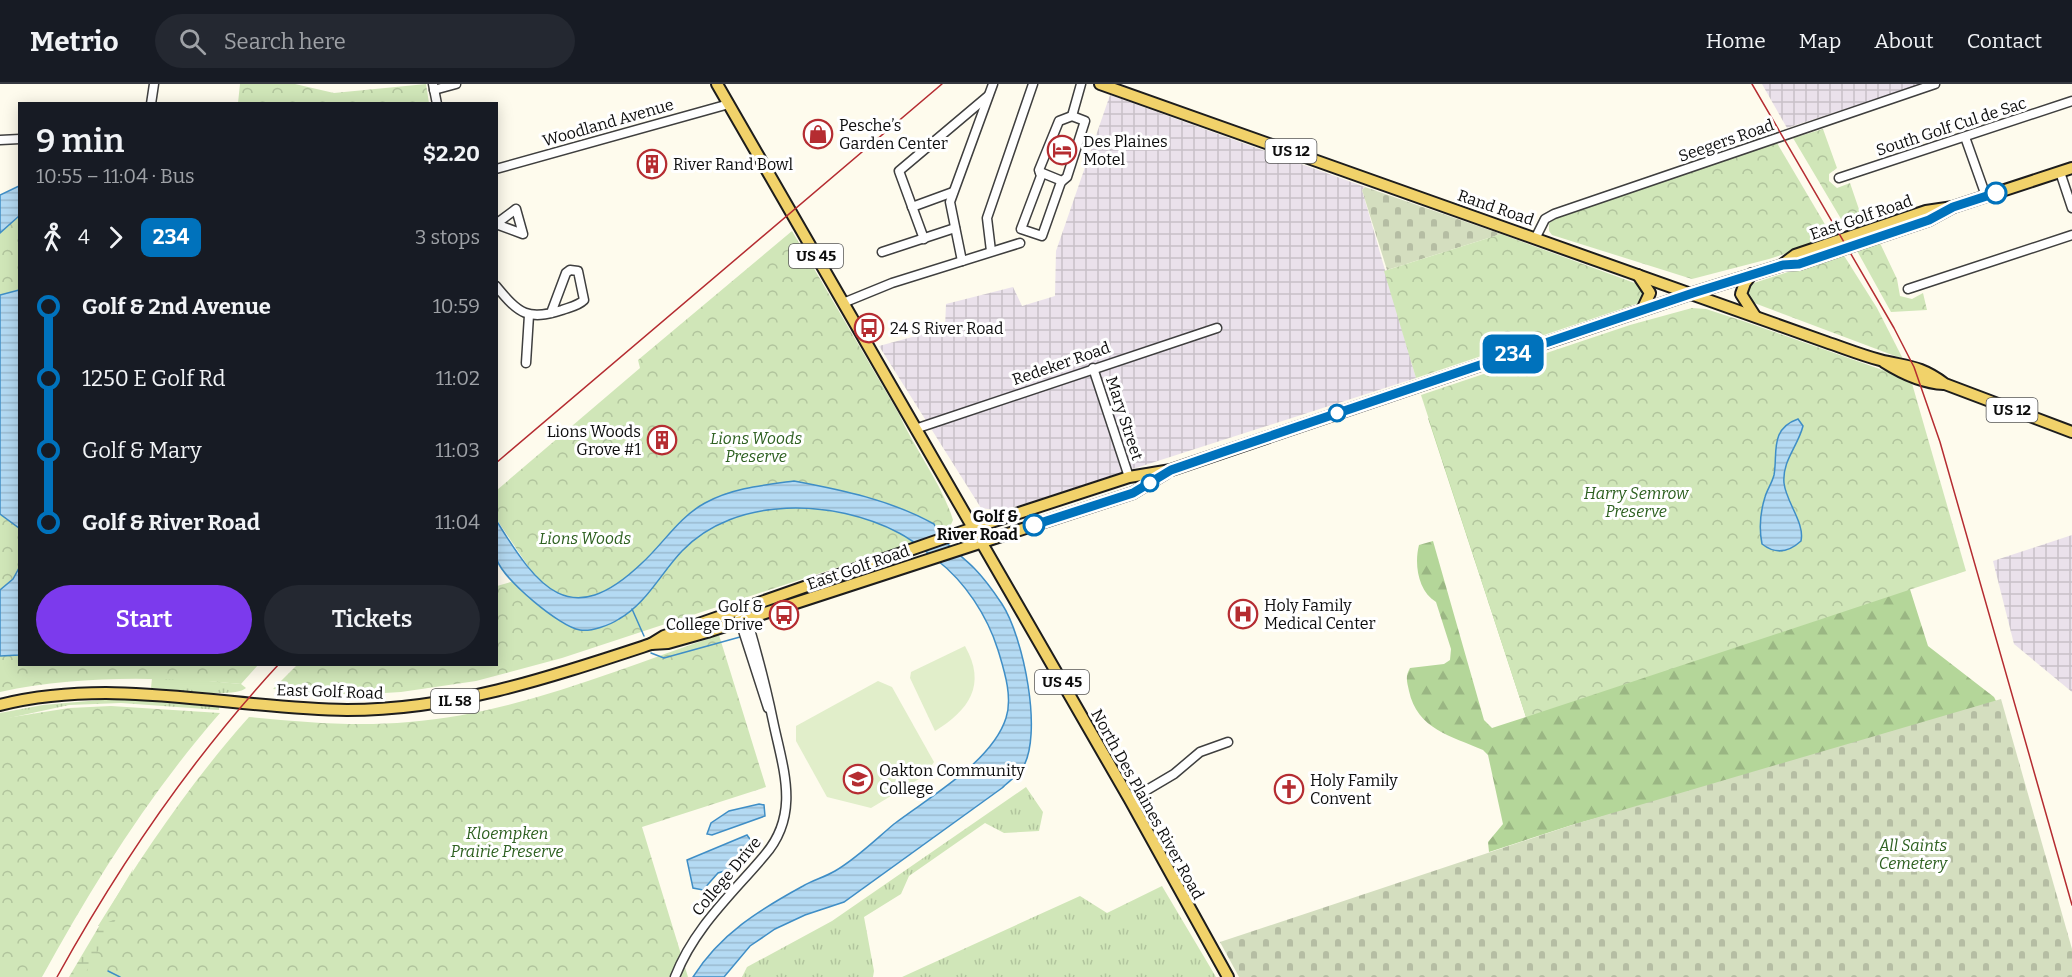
<!DOCTYPE html>
<html lang="en">
<head>
<meta charset="utf-8">
<style>
	:root { --surface:#171b24; --page:#242831; --text:#f1f3f6; --muted:#9ea1a6; --line:#363941; --accent:#7c3aed }
	body { margin:0; font-family:Bitter,serif; background:var(--page); color:var(--text); height:100vh; display:flex; flex-direction:column; font-size:22px; white-space:nowrap }
	* { box-sizing:border-box; margin:0 }
	p { font-size:20px; color:var(--muted) }
	.icon { flex:none; width:33px; height:33px; fill:none; stroke:currentColor; stroke-width:2; stroke-linecap:round; stroke-linejoin:round }
	.map { position:relative; flex:1; overflow:hidden }
	.panel { position:absolute; left:18px; top:18px; width:480px; height:564px; display:flex; flex-direction:column; background:var(--surface); border-radius:0px; box-shadow:0 3px 15px #0003 }
	.panel>* { flex:none }
	.badge { padding:0 12px; border-radius:9px; font-size:21px; line-height:39px }
	.map>.badge { position:absolute; translate:-50% -50%; box-shadow:0 0 0 3px #fff }
	.legs { display:flex; align-items:center; gap:9px; height:66px; padding:0 18px; font-size:20px }
	.legs p { margin-inline-start:auto }
	.headline { display:flex; align-items:center; justify-content:space-between; height:102px; padding:0 18px }
	h1 { font-size:33px; font-weight:600; line-height:45px }
	.cta { display:flex; gap:12px; margin-top:auto; padding:12px 18px }
	.cta a { flex:1; height:69px; border-radius:36px; background:var(--accent); color:#fff; font-size:24px; font-weight:600; line-height:69px; text-align:center }
	.cta a+a { background:var(--page); color:var(--text) }
	ul { padding:0 18px; list-style:none }
	li { display:flex; align-items:center; gap:21px; height:72px; font-size:22px }
	li i { display:grid; place-items:center; width:9px; height:100%; margin:0 8px; background:currentColor }
	li i::after { content:''; width:15px; height:15px; margin:-8px; border:4px solid; border-radius:50%; background:var(--surface) }
	li p { margin-inline-start:auto }
	li:first-child i { background:linear-gradient(#0000 50%,currentColor 0) }
	li:last-child i { background:linear-gradient(currentColor 50%,#0000 0) }
	header { display:flex; align-items:center; gap:36px; box-sizing:border-box; height:84px; padding:0 30px; background:var(--surface); border-bottom:2px solid var(--line) }
	header strong { font-size:28px }
	nav { display:flex; gap:33px; margin-inline-start:auto; font-size:21px }
	.search { width:420px; height:54px; background:var(--page); display:flex; align-items:center; gap:15px; box-sizing:border-box; padding:0 21px; border-radius:33px; color:var(--muted); font-size:22px }
	.map>svg:first-child { display:block }
</style>
</head>
<body>
<header>
<strong>Metrio</strong>
<div class="search"><svg class="icon" aria-label="search" viewBox="0 0 24 24"><circle cx="10" cy="10" r="6"/><path d="M15 15l6 6"/></svg>Search here</div>
<nav><a>Home</a><a>Map</a><a>About</a><a>Contact</a></nav>
</header>
<div class="map">
<svg width="2072" height="893" viewBox="0 0 2072 893">
	<defs>
		<pattern id="industrial-grid" width="8" height="8" patternUnits="userSpaceOnUse" patternTransform="scale(1.5)"><rect width="8" height="8" fill="#eae1eb"/><path d="M0 4h8M4 0v8" fill="none" stroke="#c8c0c8"/></pattern>
		<pattern id="grass-tufts" width="24" height="20" patternUnits="userSpaceOnUse" patternTransform="scale(1.5)"><rect width="24" height="20" fill="#d0e6b8"/><path d="M3 7l-1-3M5 7V3M7 7l1-3M15 17l-1-3M17 17v-4M19 17l1-3" fill="none" stroke="#b1c49d"/></pattern>
		<pattern id="forest-firs" width="22" height="20" patternUnits="userSpaceOnUse" patternTransform="scale(1.5)"><rect width="22" height="20" fill="#b4d699"/><path d="M5 1l3.5 6h-7zM16 11l3.5 6h-7z" fill="#9ab683"/></pattern>
		<pattern id="wetland-marsh" width="20" height="14" patternUnits="userSpaceOnUse" patternTransform="scale(1.5)"><rect width="20" height="14" fill="#d0e6b8"/><path d="M1 5h8M5 5V1M11 12h8M15 12V8" fill="none" stroke="#b1c49d"/></pattern>
		<pattern id="cemetery-stones" width="16" height="16" patternUnits="userSpaceOnUse" patternTransform="scale(1.5)"><rect width="16" height="16" fill="#d4debf"/><path d="M2 7V4a2 2 0 0 1 4 0v3zM10 15v-3a2 2 0 0 1 4 0v3z" fill="#b5bda3"/></pattern>
		<pattern id="park-crowns" width="20" height="18" patternUnits="userSpaceOnUse" patternTransform="scale(1.5)"><rect width="20" height="18" fill="#d0e6b8"/><path d="M2 6a3 3 0 1 1 6 0M12 15a3 3 0 1 1 6 0" fill="none" stroke="#b1c49d"/></pattern>
		<pattern id="water-rules" width="6" height="5" patternUnits="userSpaceOnUse" patternTransform="scale(1.5)"><rect width="6" height="5" fill="#b4daf3"/><path d="M0 2.5h6" fill="none" stroke="#9abacf"/></pattern>
	</defs>
	<rect width="100%" height="100%" fill="#fefbed"/>
	<g fill="url(#industrial-grid)">
		<path d="M1762,0H1922L1787,44Z"/>
		<path d="M1110,11L1365,103L1362,106L1416,294L1002,427L981,424L879,262L945,244L946,220L1013,203L1022,222L1055,212L1056,167Z"/>
		<path d="M2072,451V608L2014,560L1993,477Z"/>
	</g>
	<g fill="url(#grass-tufts)">
		<path d="M187,592L198,596L241,600L246,604C234,615 170,605 151,604L152,594Z"/>
		<path d="M100,616H159L219,623V626L121,619L69,621L0,636V629L43,621Z"/>
		<path d="M1026,703L1043,728L1039,747L1004,749L985,739L909,792L901,810L864,833L874,887L873,893H742L747,883L832,837Z"/>
		<path d="M1162,802L1216,893H902L1080,812L1107,829Z"/>
	</g>
	<path fill="url(#forest-firs)" d="M1428,334L1901,477L1928,562L1994,613L2000,625L1575,740L1489,768L1488,758L1503,740L1488,671L1483,666C1451,652 1417,645 1409,607C1407,597 1405,593 1410,584L1444,580L1450,576L1451,565L1436,518C1418,507 1414,480 1419,461L1433,457L1484,636L1492,644L1526,633Z"/>
	<path fill="url(#wetland-marsh)" d="M133,785L104,893H69Z"/>
	<g fill="url(#cemetery-stones)">
		<path d="M1365,103L1501,150L1387,186L1362,106Z"/>
		<path d="M2001,615L2072,865V893H1239L1220,858L1575,740Z"/>
	</g>
	<g fill="url(#park-crowns)">
		<path d="M240,0H295L334,9L426,0L429,19H238Z"/>
		<path d="M1823,45L1837,84L1829,90V97L1837,104L1850,99L1865,143L1851,147L1847,145L1793,54Z"/>
		<path d="M1777,59L1833,154L1769,175L1692,195L1552,151L1549,147V139L1557,134Z"/>
		<path d="M19,132L20,580L258,581L241,600C161,593 79,591 0,608V149Z"/>
		<path d="M792,147L899,330C914,364 943,402 953,436L948,447L562,574L476,597L401,608L368,610H323L273,605L297,581L496,580L497,502L534,491L497,436V406L640,284L638,276Z"/>
		<path d="M1501,150L1640,201L1645,207L1642,218L1416,294L1384,187Z"/>
		<path d="M1879,157L1897,195L1900,212L1912,215L1923,209L1927,226L1891,228L1856,165Z"/>
		<path d="M1843,170L1877,224L1903,275L1749,217L1745,206L1754,199Z"/>
		<path d="M1692,224L1706,225L1743,237L1911,296L1966,487L1526,633L1421,311L1630,241Z"/>
		<path d="M719,551L766,703L642,743L688,893H83L116,835L98,842C144,768 191,698 249,633C302,638 355,643 409,638C516,630 618,585 719,551Z"/>
		<path d="M111,622L220,629C150,709 93,800 42,893H0V635L69,624Z"/>
	</g>
	<g fill="#e1eeca">
		<path d="M965,562C987,601 969,626 935,647L910,594L911,588Z"/>
		<path d="M878,597L892,603L934,678L924,692L871,724L827,713L796,657V642Z"/>
	</g>
	<g fill="url(#water-rules)" stroke="#3f8ec6" stroke-width="1.5">
		<path d="M19,102V132L0,149V111Z"/>
		<path d="M19,206H20L19,444L0,430V211Z"/>
		<path d="M1798,335L1803,342C1798,362 1782,377 1784,399C1786,418 1805,439 1801,457C1789,468 1776,471 1762,460C1759,445 1760,429 1765,413C1767,406 1772,399 1774,391C1778,370 1769,345 1798,335Z"/>
		<path d="M794,397C842,406 891,416 934,440C941,458 960,470 974,484C984,494 994,508 1002,520C1023,552 1044,651 1022,685C1017,692 1008,698 1002,704L844,818L805,831L775,845L750,862L724,893H693C720,850 759,826 803,802C813,796 825,793 835,787C856,775 875,756 894,740C929,713 992,678 1006,634C1013,613 1004,586 998,566C987,531 965,498 937,476C925,467 913,456 899,449C834,415 736,411 682,467C661,489 646,520 619,535C610,541 591,548 580,546C560,543 504,496 497,476C493,466 497,447 496,436C538,504 570,548 642,479C663,460 679,433 705,419C732,404 764,401 794,397Z"/>
		<path d="M19,484V571L0,572V506L13,495Z"/>
		<path d="M759,720L764,721L765,732L712,751L707,750L711,739L729,727Z"/>
		<path d="M747,751L752,758L731,785L718,789L703,806L693,804L687,776Z"/>
	</g>
	<g fill="none" stroke-linecap="round" stroke-linejoin="round">
		<g stroke="#3f8ec6" stroke-width="1.5">
			<path d="M632,525L644,552"/>
			<path d="M651,569L664,574L740,553"/>
			<path d="M108,887L120,893"/>
		</g>
		<g stroke="#3f3f3f" stroke-width="11">
			<g id="minor">
				<path d="M433,0L437,20"/>
				<path d="M434,6L456,0"/>
				<path d="M151,20L154,0"/>
				<path d="M1072,32L1085,37L1067,93L1061,98L1042,152L1021,145L1041,92L1039,86L1059,37Z"/>
				<path d="M1072,32L1081,0"/>
				<path d="M1965,53L1986,112"/>
				<path d="M0,56L20,55"/>
				<path d="M496,85L729,20"/>
				<path d="M1040,88L1062,97"/>
				<path d="M2060,88L2072,124"/>
				<path d="M1839,94L2072,17"/>
				<path d="M912,123L953,108"/>
				<path d="M516,125L523,150L496,140Z"/>
				<path d="M1536,153L1545,135L1554,130L1935,0"/>
				<path d="M924,155L899,87L988,12"/>
				<path d="M991,167L987,134L1033,0"/>
				<path d="M882,168L955,144"/>
				<path d="M962,177L950,118L993,0"/>
				<path d="M496,202C519,230 528,237 562,226C570,223 578,222 584,216L578,187L570,186L566,189L551,229"/>
				<path d="M1908,205L2072,151"/>
				<path d="M843,219L892,199L1020,159"/>
				<path d="M526,279L529,231"/>
				<path d="M1093,284L1129,393"/>
				<path d="M915,345L1217,244"/>
				<path d="M739,534L768,624"/>
				<path d="M1130,716L1174,690L1200,668L1228,658"/>
				<path d="M675,893C694,844 731,811 764,772C801,730 783,685 773,637C766,603 757,569 747,535L739,525"/>
			</g>
		</g>
		<g stroke="#1d1d1d" stroke-width="14">
			<g id="major">
				<path d="M717,0L1130,716L1228,893"/>
				<path d="M1100,0L1826,258C1844,264 1861,271 1880,276C1907,283 1920,281 1945,300L2072,348"/>
				<path d="M1783,180L1795,171L1926,127L1953,123L2072,84"/>
				<path d="M1752,190L1745,199L1741,210L1755,232"/>
				<path d="M1638,191L1650,209L1642,226"/>
				<path d="M1884,278C1903,290 1922,299 1944,300"/>
				<path d="M651,560L664,552L973,444L1129,393L1171,386L1693,209L1783,181L1799,180L1929,136L1953,123"/>
				<path d="M0,621C116,592 231,625 347,626C454,626 551,593 651,560L668,559L707,548L1133,409L1166,389"/>
			</g>
		</g>
		<use href="#minor" stroke="#fff" stroke-width="8"/>
		<use href="#major" stroke="#f1d26a" stroke-width="10"/>
		<g stroke="#b52c31" stroke-width="1.5">
			<path d="M1752,0L1894,244L1914,283L1940,358L2072,821"/>
			<path d="M496,379L942,0"/>
			<path d="M57,893C119,781 192,674 279,580"/>
		</g>
	</g>
	<g fill="none" stroke-linecap="round" stroke-linejoin="round">
		<g stroke="#fff" stroke-width="14">
			<path id="line-1" d="M1034,441L1133,409L1171,386L1223,368L1693,209L1783,181L1799,180L1929,136L1953,123L1996,109"/>
		</g>
		<use href="#line-1" stroke="#0072bc" stroke-width="9"/>
	</g>
	<defs>
		<g id="shop-ring" transform="scale(1.5)"><circle r="9.5" fill="#fff" stroke="#b52c31" stroke-width="1.5"/><path d="M-5-2.5h2.3a2.7 3.5 0 0 1 5.4 0H5L5.5 6h-11ZM-1.5-2.5h3a1.5 2.3 0 0 0-3 0Z" fill="#b52c31"/></g>
		<g id="hotel-ring" transform="scale(1.5)"><circle r="9.5" fill="#fff" stroke="#b52c31" stroke-width="1.5"/><path d="M-6-4.5h1.5V1H6V5H4.5V3h-9V5H-6ZM-4 0a1.8 1.8 0 1 1 3.6 0ZM.5 0V-2.5h3Q6-2.5 6 0Z" fill="#b52c31"/></g>
		<g id="building-ring" transform="scale(1.5)"><circle r="9.5" fill="#fff" stroke="#b52c31" stroke-width="1.5"/><path d="M-4-6H4V6H1V3H-1V6H-4ZM-2.5-4.3h1.7v1.8h-1.7ZM.8-4.3h1.7v1.8H.8ZM-2.5-1h1.7V.8h-1.7ZM.8-1h1.7V.8H.8Z" fill="#b52c31"/></g>
		<g id="bus-ring" transform="scale(1.5)"><circle r="9.5" fill="#fff" stroke="#b52c31" stroke-width="1.5"/><path d="M-5-6H5V4H4V6H2V4H-2V6H-4V4H-5ZM-3.5-4V0h7V-4ZM-3.5 1.2v1.5H-2V1.2ZM2 1.2v1.5H3.5V1.2Z" fill="#b52c31"/></g>
		<g id="hospital-ring" transform="scale(1.5)"><circle r="9.5" fill="#fff" stroke="#b52c31" stroke-width="1.5"/><path d="M-5-5h3v3.5h4V-5h3V5h-3V1.5h-4V5h-3Z" fill="#b52c31"/></g>
		<g id="university-ring" transform="scale(1.5)"><circle r="9.5" fill="#fff" stroke="#b52c31" stroke-width="1.5"/><path d="M0-5L7-2L0 1L-7-2ZM-4 1L0 2.5L4 1V4Q0 6-4 4Z" fill="#b52c31"/></g>
		<g id="church-ring" transform="scale(1.5)"><circle r="9.5" fill="#fff" stroke="#b52c31" stroke-width="1.5"/><path d="M-1.2-6h2.4v3.5h3.3v2.4h-3.3V6h-2.4V-.1h-3.3v-2.4h3.3Z" fill="#b52c31"/></g>
	</defs>
	<g fill-rule="evenodd">
		<use href="#shop-ring" x="818" y="50"/>
		<use href="#hotel-ring" x="1062" y="66"/>
		<use href="#building-ring" x="652" y="80"/>
		<use href="#bus-ring" x="869" y="244"/>
		<use href="#building-ring" x="662" y="356"/>
		<use href="#hospital-ring" x="1243" y="530"/>
		<use href="#bus-ring" x="784" y="531"/>
		<use href="#university-ring" x="858" y="695"/>
		<use href="#church-ring" x="1289" y="705"/>
	</g>
	<g fill="#fff" stroke="#0072bc" stroke-width="3">
		<circle cx="1996" cy="109" r="10"/>
		<circle cx="1337" cy="329" r="8"/>
		<circle cx="1150" cy="399" r="8"/>
		<circle cx="1034" cy="441" r="10"/>
	</g>
	<g text-anchor="middle" stroke-width="6" stroke-linejoin="round" paint-order="stroke">
		<g fill="#fff" stroke="#555" stroke-width="1.5">
			<rect x="1265.5" y="55" width="51" height="24" rx="4.5"/>
			<rect x="789" y="160" width="54" height="24" rx="4.5"/>
			<rect x="1986.5" y="314" width="51" height="24" rx="4.5"/>
			<rect x="1035" y="586" width="54" height="24" rx="4.5"/>
			<rect x="431" y="605" width="48" height="24" rx="4.5"/>
		</g>
		<g font-size="15" font-weight="bold" fill="#0c0c0c">
			<text x="1291" y="72">US 12</text>
			<text x="816" y="177">US 45</text>
			<text x="2012" y="331">US 12</text>
			<text x="1062" y="603">US 45</text>
			<text x="455" y="622">IL 58</text>
		</g>
		<g font-size="16" fill="#0c0c0c" stroke="#fff">
			<text transform="translate(608 38) rotate(-16)" y="6">Woodland Avenue</text>
			<text transform="translate(1951 42) rotate(-18)" y="6">South Golf Cul de Sac</text>
			<text transform="translate(1726 56) rotate(-19)" y="6">Seegers Road</text>
			<text transform="translate(1496 123) rotate(19)" y="6">Rand Road</text>
			<text transform="translate(1861 133) rotate(-19)" y="6">East Golf Road</text>
			<text transform="translate(1061 279) rotate(-19)" y="6">Redeker Road</text>
			<text transform="translate(1125 334) rotate(72)" y="6">Mary Street</text>
			<text transform="translate(858 483) rotate(-19)" y="6">East Golf Road</text>
			<text transform="translate(330 607) rotate(2)" y="6">East Golf Road</text>
			<text transform="translate(1148 720) rotate(61)" y="6">North Des Plaines River Road</text>
			<text transform="translate(726 792) rotate(-50)" y="6">College Drive</text>
		</g>
		<g font-size="16" fill="#0c0c0c" stroke="#fff" text-anchor="start">
			<text x="839" y="47">Pesche’s<tspan x="839" dy="18">Garden Center</tspan></text>
			<text x="1083" y="63">Des Plaines<tspan x="1083" dy="18">Motel</tspan></text>
			<text x="673" y="86">River Rand Bowl</text>
			<text x="890" y="250">24 S River Road</text>
			<text x="641" y="353" text-anchor="end">Lions Woods<tspan x="641" dy="18">Grove #1</tspan></text>
			<text x="1264" y="527">Holy Family<tspan x="1264" dy="18">Medical Center</tspan></text>
			<text x="763" y="528" text-anchor="end">Golf &amp;<tspan x="763" dy="18">College Drive</tspan></text>
			<text x="879" y="692">Oakton Community<tspan x="879" dy="18">College</tspan></text>
			<text x="1310" y="702">Holy Family<tspan x="1310" dy="18">Convent</tspan></text>
		</g>
		<g font-size="16" font-style="italic" fill="#2d6020" stroke="#fff">
			<text x="756" y="360">Lions Woods<tspan x="756" dy="18">Preserve</tspan></text>
			<text x="1636" y="415">Harry Semrow<tspan x="1636" dy="18">Preserve</tspan></text>
			<text x="585" y="460">Lions Woods</text>
			<text x="507" y="755">Kloempken<tspan x="507" dy="18">Prairie Preserve</tspan></text>
			<text x="1913" y="767">All Saints<tspan x="1913" dy="18">Cemetery</tspan></text>
		</g>
		<g font-size="16" font-weight="bold" fill="#0c0c0c" stroke="#fff" text-anchor="end">
			<text x="1018" y="438">Golf &amp;<tspan x="1018" dy="18">River Road</tspan></text>
		</g>
	</g>
</svg>
<b class="badge" style="left:1513px;top:270px;background:#0072bc;color:#fff">234</b>
<section class="panel">
<div class="headline"><div><h1>9 min</h1><p>10:55 – 11:04 · Bus</p></div><b>$2.20</b></div>
<div class="legs"><svg class="icon" aria-label="walk" viewBox="0 0 24 24"><circle cx="13" cy="4" r="2"/><path d="M13 8l-2 6 4 7M11 14l-3 7M7 12l3-4h3l4 4"/></svg>4<svg class="icon" aria-label="forward" viewBox="0 0 24 24"><path d="M9 5l7 7-7 7"/></svg><b class="badge" style="background:#0072bc;color:#fff">234</b><p>3 stops</p></div>
<ul>
<li><i style="color:#0072bc"></i><b>Golf &amp; 2nd Avenue</b><p>10:59</p></li>
<li><i style="color:#0072bc"></i><span>1250 E Golf Rd</span><p>11:02</p></li>
<li><i style="color:#0072bc"></i><span>Golf &amp; Mary</span><p>11:03</p></li>
<li><i style="color:#0072bc"></i><b>Golf &amp; River Road</b><p>11:04</p></li>
</ul>
<div class="cta"><a>Start</a><a>Tickets</a></div>
</section>
</div>
</body>
</html>
